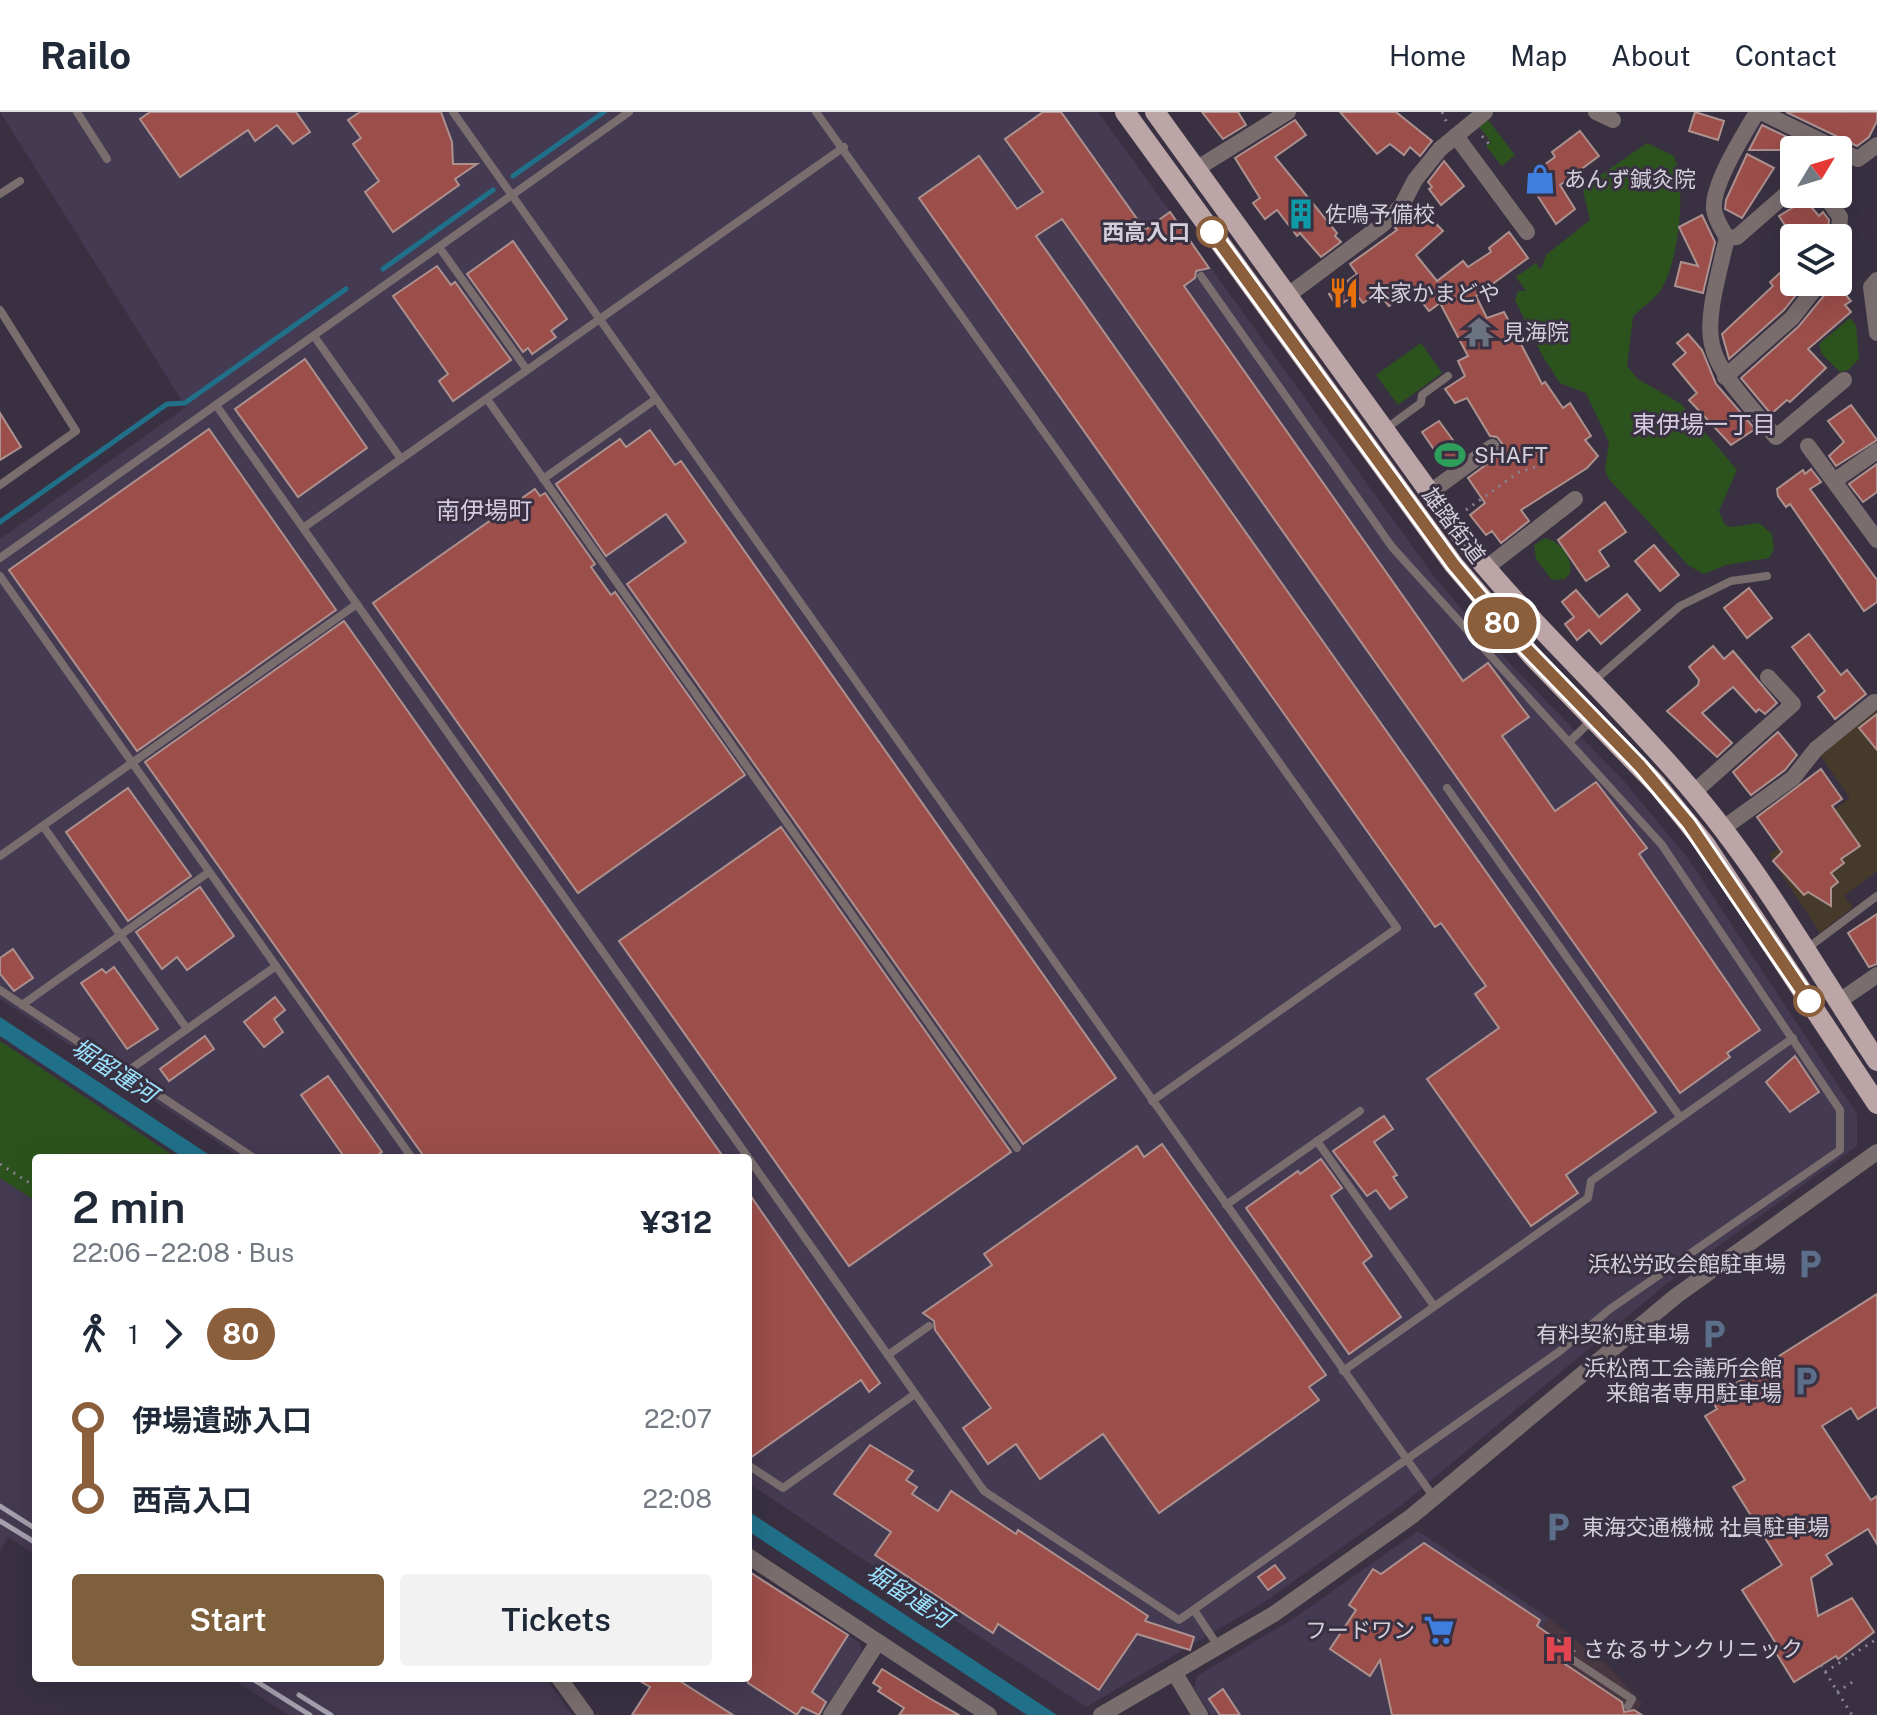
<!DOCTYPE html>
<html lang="en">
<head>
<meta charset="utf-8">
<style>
	:root { --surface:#fff; --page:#f2f2f3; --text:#1f2937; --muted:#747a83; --line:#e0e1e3; --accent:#7f603c }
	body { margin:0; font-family:"Public Sans","Noto Sans JP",sans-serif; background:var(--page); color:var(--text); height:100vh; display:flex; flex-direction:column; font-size:30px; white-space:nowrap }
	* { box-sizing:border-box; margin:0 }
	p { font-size:26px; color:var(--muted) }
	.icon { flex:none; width:44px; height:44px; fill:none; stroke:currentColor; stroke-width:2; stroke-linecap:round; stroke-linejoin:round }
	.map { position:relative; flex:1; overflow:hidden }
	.drawer { position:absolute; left:32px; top:1042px; width:720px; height:528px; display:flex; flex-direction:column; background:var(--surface); border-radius:8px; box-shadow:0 8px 32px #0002 }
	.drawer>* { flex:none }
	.badge { padding:0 16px; border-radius:26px; font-size:28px; line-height:52px }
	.needle { width:52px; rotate:52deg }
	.controls { position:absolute; left:1780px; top:24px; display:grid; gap:16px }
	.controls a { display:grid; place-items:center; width:72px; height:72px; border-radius:8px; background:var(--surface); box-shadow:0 8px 32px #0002; font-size:40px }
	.map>.badge { position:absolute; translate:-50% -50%; box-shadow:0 0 0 4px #fff }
	.legs { display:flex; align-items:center; gap:12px; height:88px; padding:0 40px; font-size:26px }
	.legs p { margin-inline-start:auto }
	.headline { display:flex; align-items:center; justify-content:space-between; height:136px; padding:0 40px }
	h1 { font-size:44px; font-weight:600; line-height:60px }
	.cta { display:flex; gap:16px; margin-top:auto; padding:16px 40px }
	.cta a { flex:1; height:92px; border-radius:8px; background:var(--accent); color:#fff; font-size:32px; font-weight:600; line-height:92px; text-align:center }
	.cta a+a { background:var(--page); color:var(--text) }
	ul { padding:0 40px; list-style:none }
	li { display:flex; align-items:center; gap:28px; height:80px; font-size:30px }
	li i { display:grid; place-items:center; width:12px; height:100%; margin:0 10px; background:currentColor }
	li i::after { content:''; width:20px; height:20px; margin:-10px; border:6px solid; border-radius:50%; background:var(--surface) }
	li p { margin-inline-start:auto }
	li:first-child i { background:linear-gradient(#0000 50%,currentColor 0) }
	li:last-child i { background:linear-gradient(currentColor 50%,#0000 0) }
	header { display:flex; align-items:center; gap:48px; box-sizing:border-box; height:112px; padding:0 40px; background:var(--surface); border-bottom:2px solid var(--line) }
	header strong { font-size:38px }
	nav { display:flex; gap:44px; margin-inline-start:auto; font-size:28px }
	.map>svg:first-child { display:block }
</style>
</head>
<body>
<header>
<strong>Railo</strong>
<nav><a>Home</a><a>Map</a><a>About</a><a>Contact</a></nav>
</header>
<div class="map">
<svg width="1877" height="1603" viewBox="0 0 1877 1603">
	<rect width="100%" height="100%" fill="#393142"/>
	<g fill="#443a51">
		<path d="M0,0H1098L1436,467L1496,537L1624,669L1687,745L1857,1002V1034L1666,1172L1403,1392L1263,1491L1086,1595L748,1371V1046H241L0,887V427L186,295Z"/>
		<path d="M0,1066L36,1089V1443L8,1425L0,1439Z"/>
		<path d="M1418,1419L1549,1506L1485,1603H1211L1194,1576L1197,1564L1296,1505Z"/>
		<path d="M748,1457L860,1531L862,1539L821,1603H630L654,1566H748Z"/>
		<path d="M231,1566H546L572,1603H289Z"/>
	</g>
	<path fill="#463a2b" d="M1877,591V759L1844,784L1853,795L1820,821L1769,743L1850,686L1817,639Z"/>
	<path fill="#483640" d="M1549,1506L1609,1555L1642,1591L1634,1603H1485Z"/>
	<g fill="#2c531d">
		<path d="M1488,8L1515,43L1502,54L1486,34L1491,30L1479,15Z"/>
		<path d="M1647,31L1674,44C1687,75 1679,151 1660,179C1653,189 1641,195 1633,205L1627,254L1638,267L1681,292L1737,358L1719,399L1725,413L1731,415L1759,411L1772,422L1774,436L1769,446L1726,453L1704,462L1688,453L1609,367L1605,359L1609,330L1586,281L1560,271L1542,243L1515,188L1518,179H1526L1516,165L1536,151L1541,158L1546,143L1590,108L1583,79L1588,72Z"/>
		<path d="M1850,206L1856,213L1859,247L1848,258L1840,260L1822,242L1819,232Z"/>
		<path d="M1421,231L1442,261L1398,293L1376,263Z"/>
		<path d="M1545,426C1560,429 1573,446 1570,461L1565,467L1552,468L1536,447L1534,433Z"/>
		<path d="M0,929L177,1046H36V1089L0,1066Z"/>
	</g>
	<g fill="#21708a">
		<path d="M0,905L214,1046H184L0,924Z"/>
		<path d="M748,1399L1057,1603H1027L748,1419Z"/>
	</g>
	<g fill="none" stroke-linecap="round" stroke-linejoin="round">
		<g stroke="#21708a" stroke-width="5">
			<path d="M513,64L604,0"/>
			<path d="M383,157L493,78"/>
			<path d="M0,410L167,292L185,291L346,177"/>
		</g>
	</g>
	<g fill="#9c4e4a" stroke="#ac918f" stroke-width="2">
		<path d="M150,0H296L310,20L293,32L277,13L255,29L248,18L180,65L140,7Z"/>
		<path d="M360,0H441L452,30L453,52H477L455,67L459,73L393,120L365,80L379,69L353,32L361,26L348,8Z"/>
		<path d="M1043,0H1061L1145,118L1170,100L1209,156L1196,159L1195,166L1184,174L1463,569L1488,551L1529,605L1502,624L1555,699L1596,670L1647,736L1639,742L1760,918L1727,941L1730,945L1680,981L1062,107L1036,124L1656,1000L1566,1063L1578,1081L1531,1114L1427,967L1499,916L1475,882L1486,874L1441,811L1435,815L919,86L979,44L1017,97L1043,80L1005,27Z"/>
		<path d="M1202,0H1238L1246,13L1223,27Z"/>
		<path d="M1340,0H1396L1432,29L1420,44L1410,35L1404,43L1390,32L1377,42Z"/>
		<path d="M1695,0L1724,9L1718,28L1689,19Z"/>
		<path d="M1786,0H1877V9L1869,25L1857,34Z"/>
		<path d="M1295,8L1306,23L1275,45L1337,121L1335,124L1341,130L1321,145L1300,121L1297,124L1277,98L1265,107L1253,91L1260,86L1235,46Z"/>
		<path d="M1762,13L1814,38H1749Z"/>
		<path d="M1580,19L1599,44L1560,73L1575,97L1556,112L1526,66L1555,45L1552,40Z"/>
		<path d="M1747,42L1774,56L1742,106L1725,97L1726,88Z"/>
		<path d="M1444,49L1464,74L1441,93L1429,77L1432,75L1428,70Z"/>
		<path d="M1805,88L1819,104L1823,100L1829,108L1827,126H1793L1779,104Z"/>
		<path d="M1421,96L1443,119L1416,143L1437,169L1463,149L1468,155L1491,140L1489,136L1509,120L1528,146L1476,184L1487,206L1504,200L1542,272L1545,270L1563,296L1570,291L1591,324L1585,328L1598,344L1587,356L1521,398L1529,409L1501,431L1492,419L1486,423L1470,403L1485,391L1468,366L1499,343L1503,333L1497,325L1490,324L1467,286L1455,291L1445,277L1465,264L1458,249L1468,244L1440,191L1429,199L1411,176L1389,194L1378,181L1363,191L1356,182L1337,195L1329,182L1357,162L1350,152L1397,118L1395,116L1411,99L1413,102Z"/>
		<path d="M1702,103L1715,130L1703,181L1675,174L1681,150L1698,154L1679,115Z"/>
		<path d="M513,129L567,207L551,219L556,225L532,242L528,236L523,240L467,162Z"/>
		<path d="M1794,148V170L1804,173L1784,198L1729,247L1722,222L1773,174L1770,170Z"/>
		<path d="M437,154L451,173L455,170L511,248L453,289L439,269L448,262L393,184Z"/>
		<path d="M1835,170L1851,189L1845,193L1851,200L1808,237L1826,256L1790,290L1787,288L1771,302L1741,266L1799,214Z"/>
		<path d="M1688,222L1702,238L1716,272L1755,317L1731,333L1689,288L1697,281L1673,252L1686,241L1677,231Z"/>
		<path d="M305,247L367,336L298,385L235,297Z"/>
		<path d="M1851,293L1877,328L1836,354L1829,344L1844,330L1828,309Z"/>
		<path d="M0,301L21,335L0,348Z"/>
		<path d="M1439,309L1463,342L1446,355L1422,320Z"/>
		<path d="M209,317L336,498L137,639L9,458Z"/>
		<path d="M650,318L675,353L681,349L1116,966L1023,1032L627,472L686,430L666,402L606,444L556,372L620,327L626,335Z"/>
		<path d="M1877,352V380L1863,390L1849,372Z"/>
		<path d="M1811,357L1821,370L1810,377L1877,468V490L1864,499L1790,392L1786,395L1778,384L1777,377L1803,358L1805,362Z"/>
		<path d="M535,377L540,384L545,381L595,452L591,455L611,483L615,480L745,663L578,781L373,491Z"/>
		<path d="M1605,390L1626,420L1599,439L1609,454L1586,469L1558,428Z"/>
		<path d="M1654,433L1679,463L1660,479L1635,449Z"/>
		<path d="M1749,476L1772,506L1747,526L1724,496Z"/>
		<path d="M1576,478L1599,505L1627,482L1640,498L1601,532L1589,518L1577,528L1565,512L1574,505L1562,490Z"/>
		<path d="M344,509L724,1046H425L145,650Z"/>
		<path d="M1809,522L1841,563L1847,558L1866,582L1835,607L1818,585L1825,579L1792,535Z"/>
		<path d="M1713,534L1724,547L1733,539L1777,591L1765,602L1759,597L1756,600L1733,575L1702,601L1732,631L1717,645L1667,599L1698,573L1699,568L1689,555Z"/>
		<path d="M1877,602V638L1859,616Z"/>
		<path d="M1778,620L1797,643L1785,658L1751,683L1733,660Z"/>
		<path d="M1821,657L1842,687L1832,694L1860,734L1841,747L1844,751L1831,761L1838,770L1831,776V794L1808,780L1804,783L1773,749L1782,740L1757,705Z"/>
		<path d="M128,676L191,764L128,809L66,720Z"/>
		<path d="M781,715L1011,1040L849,1154L619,829Z"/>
		<path d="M200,775L234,824L187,858L177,845L162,857L136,820Z"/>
		<path d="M1877,802V852L1869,855L1848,821Z"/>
		<path d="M13,837L33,866L14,879L0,862V846Z"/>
		<path d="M114,855L158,917L127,937L81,871L102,857L106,861Z"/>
		<path d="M275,885L285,898L274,907L283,920L264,935L244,910Z"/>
		<path d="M205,924L214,937L169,969L160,957Z"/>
		<path d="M1795,944L1819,980L1790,1000L1766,970Z"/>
		<path d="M328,964L382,1040L373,1046H345L301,983Z"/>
		<path d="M1384,1004L1393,1017L1374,1030L1397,1063L1393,1065L1407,1085L1390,1097L1376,1078L1367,1084L1333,1039Z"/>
		<path d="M1162,1032L1326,1263L1309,1275L1319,1288L1159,1401L1103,1322L1040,1367L1016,1332L988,1352L963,1316L991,1296L935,1218L934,1209L923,1201L992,1153L984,1142L1137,1034L1144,1045Z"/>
		<path d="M1321,1047L1342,1076L1331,1084L1372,1144L1363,1151L1401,1205L1349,1242L1246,1096L1298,1059L1300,1062Z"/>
		<path d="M748,1080L880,1271L869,1280L861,1268L750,1346Z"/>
		<path d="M1877,1182V1295L1858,1307L1851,1296L1822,1314L1871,1388L1877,1384V1432L1868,1417L1826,1443L1832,1452L1811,1466L1818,1504L1852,1486L1874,1520L1838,1547L1836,1544L1794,1570L1773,1536L1777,1533L1742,1478L1782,1453L1733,1375L1745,1368L1705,1304L1717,1297L1711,1287Z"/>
		<path d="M870,1333L913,1359L906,1368L917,1375L912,1382L938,1399L951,1379L1016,1422L1018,1418L1148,1504L1145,1509L1194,1525L1190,1538L1137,1522L1099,1578L998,1512L993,1521L875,1443L891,1420L834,1382Z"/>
		<path d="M1424,1431L1540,1508L1537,1514L1574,1539L1565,1542V1552L1622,1590L1624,1600L1634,1598L1642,1603H1392L1380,1548L1370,1564L1330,1537L1356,1498L1349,1493L1373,1457L1381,1462Z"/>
		<path d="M1275,1453L1285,1466L1268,1478L1258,1465Z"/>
		<path d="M748,1459L848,1523L812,1580L826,1590L819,1603L802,1595L797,1603L748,1571Z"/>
		<path d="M882,1557L929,1586L959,1603H899L904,1596L878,1579L881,1576L873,1571Z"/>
		<path d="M635,1566H675L733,1603H632L650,1575Z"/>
		<path d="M1223,1577L1240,1603H1220L1209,1587Z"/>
	</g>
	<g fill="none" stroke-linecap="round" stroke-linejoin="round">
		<g stroke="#898391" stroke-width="3" stroke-dasharray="2 6" stroke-linecap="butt">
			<path d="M1442,0L1447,11"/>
			<path d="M1482,24L1490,33"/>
			<path d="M1466,398L1519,360L1535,355"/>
			<path d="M0,1052L36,1075"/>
			<path d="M1821,1553L1852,1603"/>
			<path d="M1825,1560L1877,1527"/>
			<path d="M1837,1580L1854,1569"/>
		</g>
		<g stroke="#796d6e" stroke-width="8">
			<path d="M77,0L107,47"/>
			<path d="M453,0L1435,1387"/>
			<path d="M816,0L1397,816L1152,989"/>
			<path d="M0,82L20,69"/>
			<path d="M439,135L527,258"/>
			<path d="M0,198L76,319L0,373"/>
			<path d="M314,224L401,347"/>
			<path d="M487,287L1017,1036"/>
			<path d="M216,293L984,1379L1179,1508L1560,1239L1610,1197L1840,1038V998L1662,733L1392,435L1201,164"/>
			<path d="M1384,318L1421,291L1422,283L1448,264"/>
			<path d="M543,367L656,287"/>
			<path d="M303,416L844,35"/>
			<path d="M0,446L629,0"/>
			<path d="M0,464L412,1046"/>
			<path d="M1594,569L1680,494L1731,469L1767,464"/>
			<path d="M1569,630L1593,607"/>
			<path d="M1447,676L1680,1005"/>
			<path d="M43,714L187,917"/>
			<path d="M0,744L357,492"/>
			<path d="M1805,838L1877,784"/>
			<path d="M0,878L254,1046"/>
			<path d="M22,893L209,760"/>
			<path d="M125,961L276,854"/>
			<path d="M1317,1029L1434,1194"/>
			<path d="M1226,1093L1360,999"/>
			<path d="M888,1243L929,1214"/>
			<path d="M1343,1259L1588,1086L1591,1069L1793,926"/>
			<path d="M748,1353L783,1376L915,1282"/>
			<path d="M1194,1498L1218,1534"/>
			<path d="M1570,1546L1632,1587L1628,1594"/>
		</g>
		<g stroke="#796d6e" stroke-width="16">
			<path d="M1596,0L1613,8"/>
			<path d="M1757,0C1744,22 1712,72 1714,97C1715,107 1722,117 1727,126L1737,125L1794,75"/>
			<path d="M1761,0L1858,47L1877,33"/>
			<path d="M1456,24L1527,120"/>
			<path d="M1196,57L1288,0"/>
			<path d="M1824,82L1840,105L1838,130"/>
			<path d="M1727,126C1699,240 1700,236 1776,325L1844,268"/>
			<path d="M1877,168L1871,175L1877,221"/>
			<path d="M1287,184L1382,113L1402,93L1415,68L1440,37L1485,0"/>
			<path d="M1725,265L1792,206L1820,170"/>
			<path d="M1808,334L1877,428"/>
			<path d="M1834,369L1877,339"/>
			<path d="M1429,381L1492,335"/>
			<path d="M1486,456L1575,387"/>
			<path d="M1694,680L1793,592L1768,565"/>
			<path d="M1722,717L1793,666L1816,637L1874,590"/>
			<path d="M1838,890L1877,863"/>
			<path d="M748,1444L989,1603"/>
			<path d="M559,1566L586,1603"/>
			<path d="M831,1603L878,1530"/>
		</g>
		<g stroke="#796d6e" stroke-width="16">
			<path d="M1174,1560L1200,1603"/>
			<path d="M1101,1603L1274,1502L1412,1404L1676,1184L1877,1040"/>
		</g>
		<g stroke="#bca5a6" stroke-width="20">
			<path d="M1125,0L1454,453L1532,544L1657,673L1705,732L1877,992"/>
			<path d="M1155,0L1472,439C1542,524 1624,597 1695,682C1764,764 1818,860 1877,949"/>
		</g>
		<g stroke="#a6a1ae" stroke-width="5">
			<path d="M0,1394L36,1417"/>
			<path d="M0,1409L36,1431"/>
			<path d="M251,1566L310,1603"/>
			<path d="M299,1583L331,1603"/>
		</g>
	</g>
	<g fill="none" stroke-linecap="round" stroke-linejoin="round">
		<g stroke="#fff" stroke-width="18">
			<path id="line-1" d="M1212,120L1454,453L1512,522L1640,654L1689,712L1809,889"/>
		</g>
		<use href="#line-1" stroke="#8b5e3c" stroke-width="12"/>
	</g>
	<defs>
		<g id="shop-bare" transform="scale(2.4)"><path d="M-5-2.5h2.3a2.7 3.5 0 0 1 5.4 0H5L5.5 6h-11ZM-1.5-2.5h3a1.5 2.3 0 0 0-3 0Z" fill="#3f7fe0" stroke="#393142" stroke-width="2.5" paint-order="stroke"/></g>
		<g id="building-bare" transform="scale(2.4)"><path d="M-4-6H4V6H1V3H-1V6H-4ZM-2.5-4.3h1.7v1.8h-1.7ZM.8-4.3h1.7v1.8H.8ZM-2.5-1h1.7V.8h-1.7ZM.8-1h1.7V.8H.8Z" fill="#0f9aa8" stroke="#393142" stroke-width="2.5" paint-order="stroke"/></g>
		<g id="restaurant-bare" transform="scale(2.4)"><path d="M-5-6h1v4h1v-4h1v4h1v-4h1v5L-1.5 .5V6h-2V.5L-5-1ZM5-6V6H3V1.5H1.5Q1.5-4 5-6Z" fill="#e8710a" stroke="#393142" stroke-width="2.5" paint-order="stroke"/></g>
		<g id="temple-bare" transform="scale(2.4)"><path d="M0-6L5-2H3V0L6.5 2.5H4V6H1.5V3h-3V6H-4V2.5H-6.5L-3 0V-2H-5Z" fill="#6b7280" stroke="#393142" stroke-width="2.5" paint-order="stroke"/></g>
		<g id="stadium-bare" transform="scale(2.4)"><path d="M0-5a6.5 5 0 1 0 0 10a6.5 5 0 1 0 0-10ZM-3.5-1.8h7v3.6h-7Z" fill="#2e9e5b" stroke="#393142" stroke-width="2.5" paint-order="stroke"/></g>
		<g id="parking-bare" transform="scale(2.4)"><path d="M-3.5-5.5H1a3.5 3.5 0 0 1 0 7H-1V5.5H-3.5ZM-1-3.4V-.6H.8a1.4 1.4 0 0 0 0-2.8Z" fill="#5c6f8a" stroke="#393142" stroke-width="2.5" paint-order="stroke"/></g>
		<g id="supermarket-bare" transform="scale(2.4)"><path d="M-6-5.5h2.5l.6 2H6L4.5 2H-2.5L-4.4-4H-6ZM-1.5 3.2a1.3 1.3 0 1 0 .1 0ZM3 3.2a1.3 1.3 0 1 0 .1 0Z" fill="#3f7fe0" stroke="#393142" stroke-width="2.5" paint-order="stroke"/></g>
		<g id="hospital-bare" transform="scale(2.4)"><path d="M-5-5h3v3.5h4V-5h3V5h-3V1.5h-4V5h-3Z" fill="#e0444e" stroke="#393142" stroke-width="2.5" paint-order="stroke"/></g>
	</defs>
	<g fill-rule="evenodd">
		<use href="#shop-bare" x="1540" y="67"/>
		<use href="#building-bare" x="1301" y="102"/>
		<use href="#restaurant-bare" x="1344" y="181"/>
		<use href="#temple-bare" x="1479" y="220"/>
		<use href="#stadium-bare" x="1450" y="343"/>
		<use href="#parking-bare" x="1810" y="1152"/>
		<use href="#parking-bare" x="1714" y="1222"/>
		<use href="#parking-bare" x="1806" y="1269"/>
		<use href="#parking-bare" x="1558" y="1415"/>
		<use href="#supermarket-bare" x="1439" y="1518"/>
		<use href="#hospital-bare" x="1559" y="1537"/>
	</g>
	<g fill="#fff" stroke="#8b5e3c" stroke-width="4">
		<circle cx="1212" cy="120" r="14"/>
		<circle cx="1809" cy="889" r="14"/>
	</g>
	<g text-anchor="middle" stroke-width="6" stroke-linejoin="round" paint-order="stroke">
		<g font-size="22" fill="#d3cfda" stroke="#393142" text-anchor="start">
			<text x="1564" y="75">あんず鍼灸院</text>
			<text x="1325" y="110">佐鳴予備校</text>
			<text x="1368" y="189">本家かまどや</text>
			<text x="1503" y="228">見海院</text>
			<text x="1474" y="351">SHAFT</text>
			<text x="1786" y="1160" text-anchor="end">浜松労政会館駐車場</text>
			<text x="1690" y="1230" text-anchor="end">有料契約駐車場</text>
			<text x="1782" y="1264" text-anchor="end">浜松商工会議所会館<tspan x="1782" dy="25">来館者専用駐車場</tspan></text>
			<text x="1582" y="1423">東海交通機械 社員駐車場</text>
			<text x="1415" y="1526" text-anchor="end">フードワン</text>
			<text x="1583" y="1545">さなるサンクリニック</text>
		</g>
		<g font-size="22" font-weight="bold" fill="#d3cfda" stroke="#393142" text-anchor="end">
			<text x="1190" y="128">西高入口</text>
		</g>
		<g font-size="22" fill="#d3cfda" stroke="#393142">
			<text transform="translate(1454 413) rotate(53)" y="8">雄踏街道</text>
		</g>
		<g font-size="24" fill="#d5cbe2" stroke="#393142">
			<text x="1704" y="321">東伊場一丁目</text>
			<text x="484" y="407">南伊場町</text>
		</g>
		<g font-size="24" font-style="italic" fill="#9be3ff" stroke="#393142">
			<text transform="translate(114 959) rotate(33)" y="8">堀留運河</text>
			<text transform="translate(909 1484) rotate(33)" y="8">堀留運河</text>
		</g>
	</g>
</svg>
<div class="controls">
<a><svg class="needle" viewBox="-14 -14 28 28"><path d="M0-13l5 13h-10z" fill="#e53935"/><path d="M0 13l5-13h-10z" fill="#747a83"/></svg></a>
<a><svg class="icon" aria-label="layers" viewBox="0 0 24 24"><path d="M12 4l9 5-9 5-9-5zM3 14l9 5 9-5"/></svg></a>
</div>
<b class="badge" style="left:1502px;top:511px;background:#8b5e3c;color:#fff">80</b>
<section class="drawer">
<div class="headline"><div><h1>2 min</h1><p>22:06 – 22:08 · Bus</p></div><b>¥312</b></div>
<div class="legs"><svg class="icon" aria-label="walk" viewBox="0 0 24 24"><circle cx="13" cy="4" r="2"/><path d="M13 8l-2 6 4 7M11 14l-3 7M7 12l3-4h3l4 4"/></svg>1<svg class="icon" aria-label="forward" viewBox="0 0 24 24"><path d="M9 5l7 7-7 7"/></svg><b class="badge" style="background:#8b5e3c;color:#fff">80</b></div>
<ul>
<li><i style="color:#8b5e3c"></i><b>伊場遺跡入口</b><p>22:07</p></li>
<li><i style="color:#8b5e3c"></i><b>西高入口</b><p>22:08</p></li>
</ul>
<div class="cta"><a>Start</a><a>Tickets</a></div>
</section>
</div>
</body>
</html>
